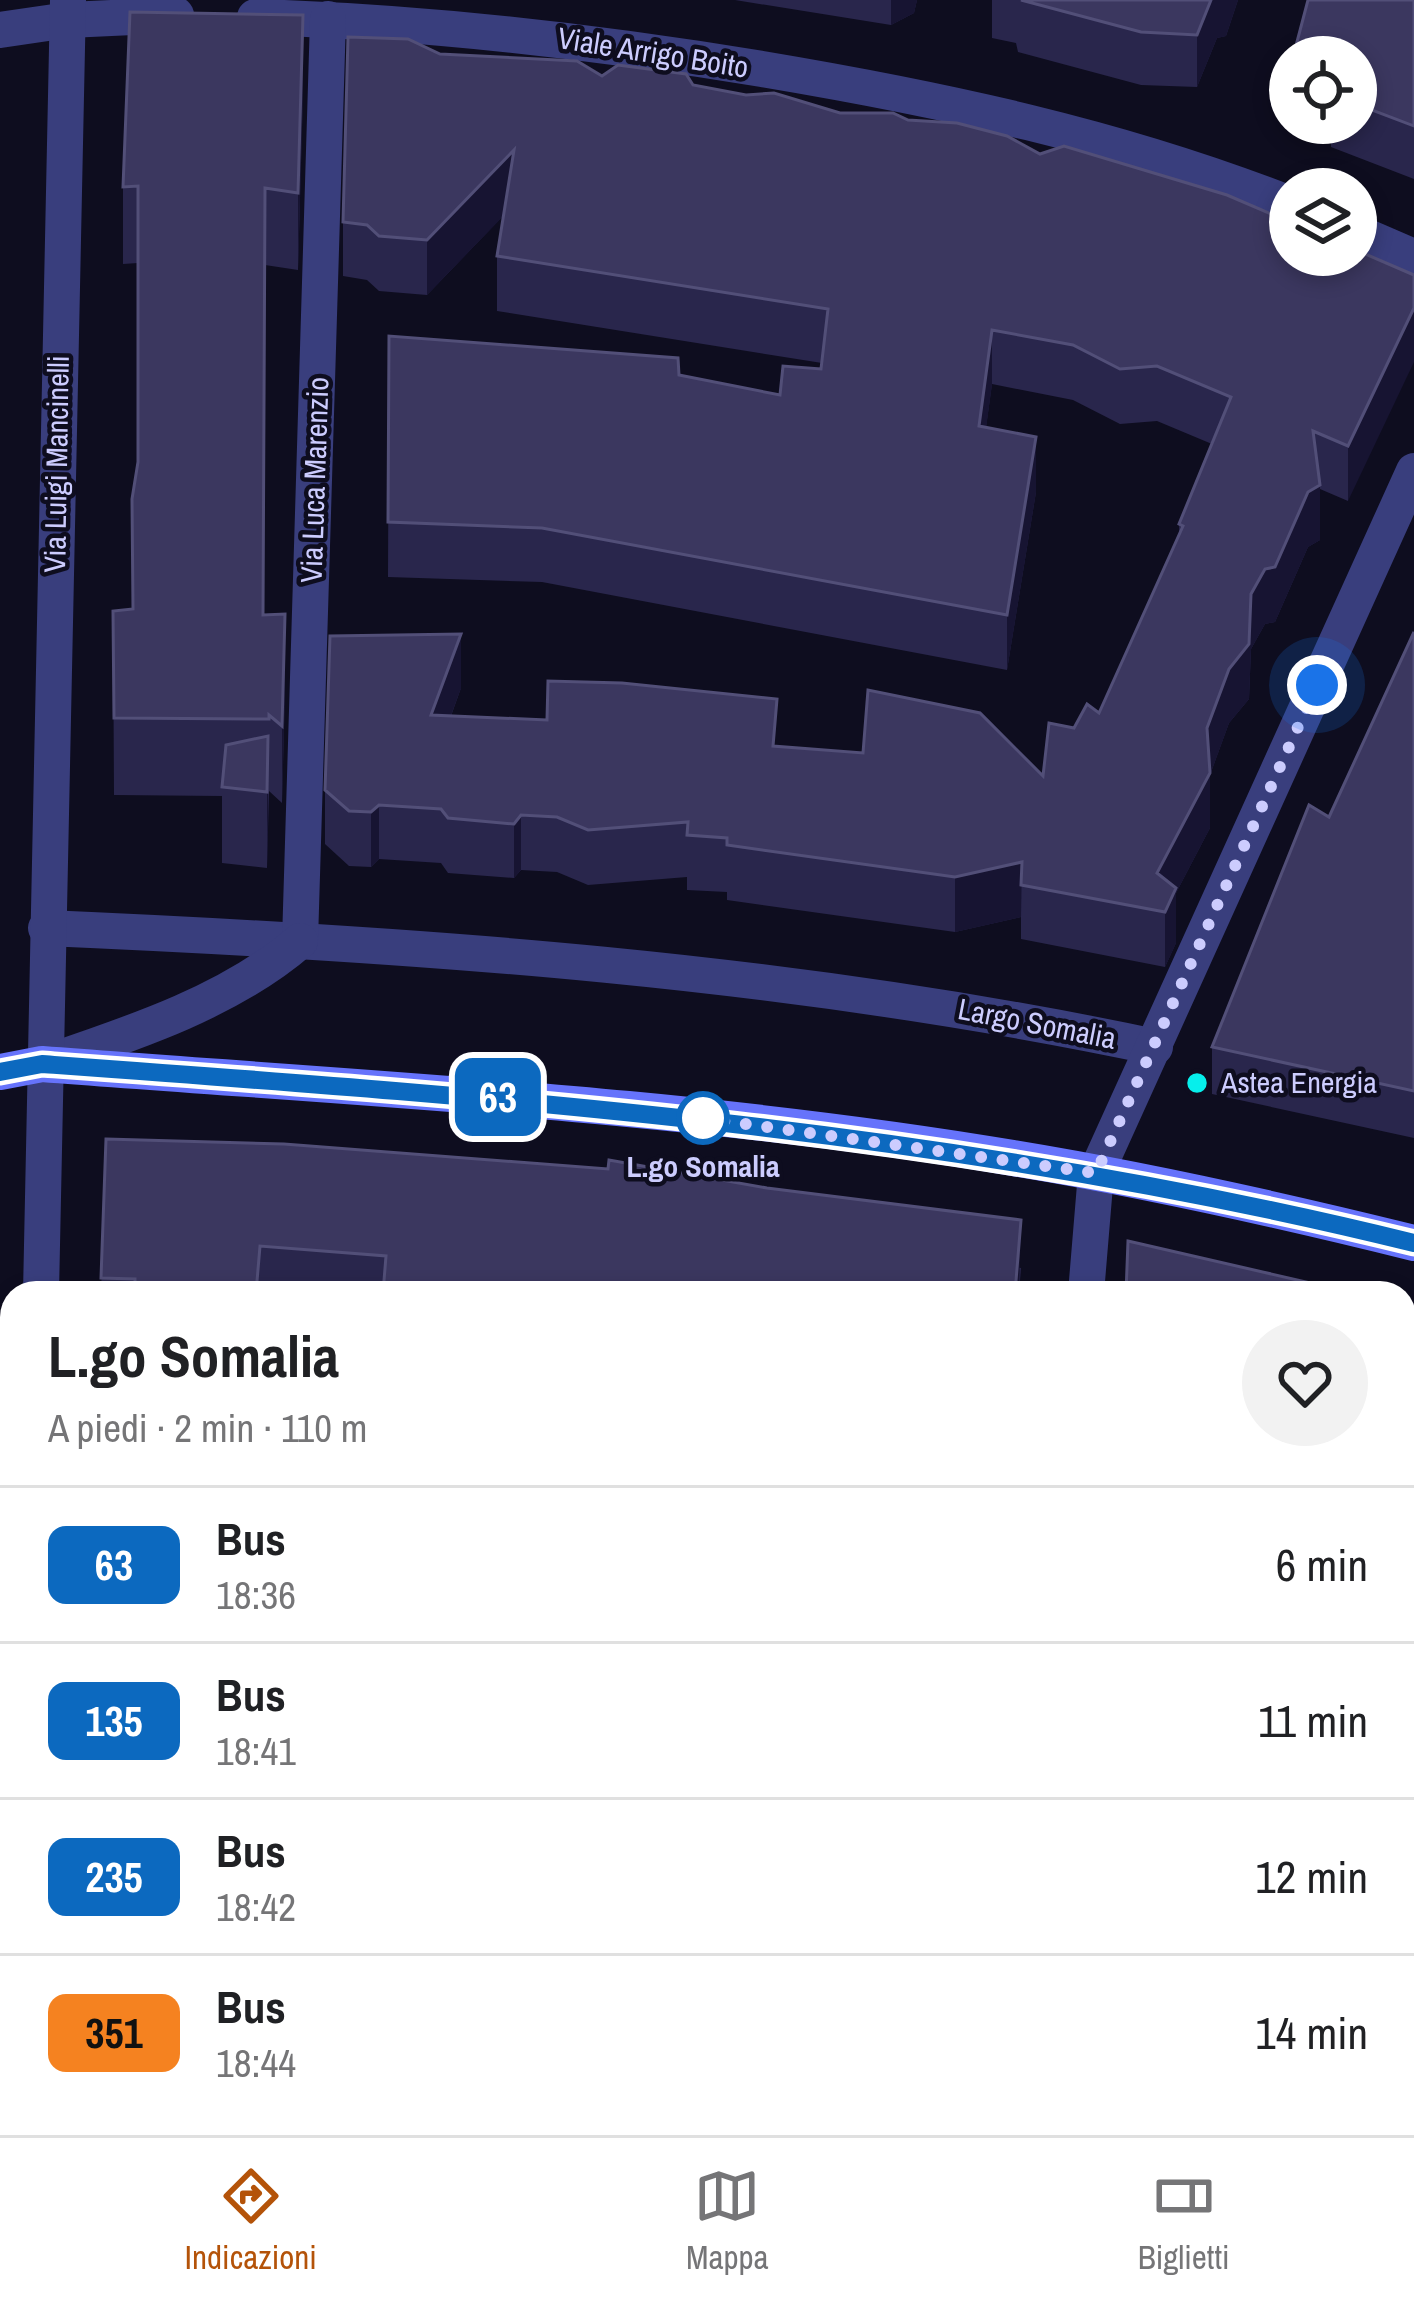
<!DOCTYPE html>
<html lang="it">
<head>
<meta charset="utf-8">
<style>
	:root { --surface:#fff; --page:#f2f2f2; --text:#202124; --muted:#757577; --line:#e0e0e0; --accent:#b45309 }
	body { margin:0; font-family:"Archivo Narrow",sans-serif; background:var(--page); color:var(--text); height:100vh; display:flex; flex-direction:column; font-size:45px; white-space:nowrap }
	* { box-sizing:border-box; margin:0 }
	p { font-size:39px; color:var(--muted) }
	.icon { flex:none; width:66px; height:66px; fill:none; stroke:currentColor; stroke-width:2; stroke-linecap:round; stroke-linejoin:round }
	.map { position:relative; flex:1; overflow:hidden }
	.drawer { position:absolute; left:0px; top:1281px; width:1416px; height:855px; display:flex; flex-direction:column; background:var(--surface); border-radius:36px 36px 0 0; box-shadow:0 6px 18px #0003 }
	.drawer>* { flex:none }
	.badge { padding:0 24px; border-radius:18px; font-size:42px; line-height:78px }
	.fabs { position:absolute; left:1269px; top:36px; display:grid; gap:24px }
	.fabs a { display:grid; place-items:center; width:108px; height:108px; border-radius:50%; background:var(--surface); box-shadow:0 6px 18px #0003; font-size:60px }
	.you { position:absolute; width:60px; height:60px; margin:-30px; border:9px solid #fff; border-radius:50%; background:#1a73e8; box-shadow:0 0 0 18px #1a73e833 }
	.map>.badge { position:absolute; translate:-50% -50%; box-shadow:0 0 0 6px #fff }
	.round { display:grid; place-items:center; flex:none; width:126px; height:126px; border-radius:63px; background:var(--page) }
	.overview { display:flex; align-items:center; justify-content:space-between; height:204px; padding:0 48px }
	h1 { font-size:57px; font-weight:700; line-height:90px }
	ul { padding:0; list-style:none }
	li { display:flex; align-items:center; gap:36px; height:156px; padding:0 48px; border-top:3px solid var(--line) }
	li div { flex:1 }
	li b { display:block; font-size:45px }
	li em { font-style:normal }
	li .badge { min-width:132px; font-weight:700; text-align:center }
	.tabs { display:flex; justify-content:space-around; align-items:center; height:168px; border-top:3px solid var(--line); background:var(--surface); font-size:33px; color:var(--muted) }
	.tabs a { display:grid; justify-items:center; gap:6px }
	.tabs .on { color:var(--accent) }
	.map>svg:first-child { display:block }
</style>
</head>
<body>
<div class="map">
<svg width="1414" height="2135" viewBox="0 0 1414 2135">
	<rect width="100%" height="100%" fill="#0e0d1f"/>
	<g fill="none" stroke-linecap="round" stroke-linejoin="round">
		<g stroke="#393e7d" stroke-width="36">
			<path d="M255,17C426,22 593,41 762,69C941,99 1120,137 1290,204"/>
			<path d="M0,30L68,20L176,15"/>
			<path d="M1356,232L1414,257"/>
			<path d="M46,928C418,944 791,970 1155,1047"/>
			<path d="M300,941L328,19"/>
			<path d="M42,1064C128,1035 230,1002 300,941"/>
			<path d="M41,1293L68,0"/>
			<path d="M1086,1293L1096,1173L1414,471"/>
			<path d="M1404,1836L1414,1835"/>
			<path d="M0,1991L12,1988"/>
			<path d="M29,2135L30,2124"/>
			<path d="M1021,2135L1022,2124"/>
		</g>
		<path stroke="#6673fb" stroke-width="36" d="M0,1072L42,1064C366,1089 692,1104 1013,1158C1147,1180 1281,1210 1414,1243"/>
	</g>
	<g fill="#29264c">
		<path d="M735,0H917L914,13L891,25Z"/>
		<path d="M992,0H1238L1226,36L1217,38L1197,87L1141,85L1018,52L1016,43L992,38Z"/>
		<path d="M1414,0V179L1331,147V134L1302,123H1356V57Z"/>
		<path d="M440,54L602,76L693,85L840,113L908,120L1040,154L1356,255L1348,501L1320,489V540L1308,547L1275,622L1265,624L1251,649L1249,699L1229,723L1210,775V828L1176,893V943L1165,967L1021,939V917L955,932L727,900V892L687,890V877L588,885L557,872L521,870L514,878L448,873L441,863L379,859L371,867L349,866L325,844V790L461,688L451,716L777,746L1043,776L1074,728L1099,713L1179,536V524L1212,444L1157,421L1120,424L1073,400L992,384L986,427L1036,492L1007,670L542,582L388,577L389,336L679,375L780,395L821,369L822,363L497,311V256L503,216L427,295L379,291L367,280L343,276V222Z"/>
		<path d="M303,92L298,270L265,265L263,615L285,691L282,803L269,791L267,868L222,863V796L114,795L113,611L132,609L138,462V263L123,264V187Z"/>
		<path d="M1414,632V1138L1212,1094V1047L1329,817Z"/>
		<path d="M106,1139L1021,1268L1019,1293H101Z"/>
		<path d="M1404,1305L1414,1307V1794L1404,1790Z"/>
		<path d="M1404,1880L1414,1883V2092L1404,2089Z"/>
		<path d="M88,2124H792L793,2135H88Z"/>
	</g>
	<g fill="#171432">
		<path d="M891,0H917L914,13L891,25Z"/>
		<path d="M1211,0H1238L1226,36L1217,38L1197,87V35Z"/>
		<path d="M303,15V92L298,270V193Z"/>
		<path d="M514,150V205L427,295V240Z"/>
		<path d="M1414,308V362L1348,501V446Z"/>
		<path d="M992,330V384L979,481V426Z"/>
		<path d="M1036,437V492L1007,670V615Z"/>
		<path d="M1320,485V540L1308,547L1275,622L1265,624L1251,649L1249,699L1229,723L1210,775V828L1176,893V943L1165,967V912L1157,873L1229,669L1251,594L1308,492Z"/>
		<path d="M285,614V691L282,803V726Z"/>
		<path d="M461,634V688L431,770V715Z"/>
		<path d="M268,736V813L267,868V792Z"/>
		<path d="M379,805V859L371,867V812Z"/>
		<path d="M521,815V870L514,878V824Z"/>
		<path d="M1022,862L1021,917L955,932V877Z"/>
		<path d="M1021,1220L1019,1293H1015Z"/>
	</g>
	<g fill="#3b375f" stroke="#524f78" stroke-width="3">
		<path d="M1021,0H1211L1197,35L1141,32Z"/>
		<path d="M1308,0H1414V126L1356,104V57H1293Z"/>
		<path d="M130,12L303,15L298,193L265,188L263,615L285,614L282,726L269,715V719L114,718L113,611L133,609L132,499L138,462V186L123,187Z"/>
		<path d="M348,37L408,39L440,54L577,61L602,76L618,65L686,74L693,85L746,95L774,93L840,113H893L908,120L957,123L1007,136L1040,154L1064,146L1227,195L1290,222V255H1356V250L1414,275V308L1348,446L1313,431L1320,485L1308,492L1275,567L1265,569L1251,594L1249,644L1229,669L1207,728L1210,773L1157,873L1176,888L1165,912L1021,885L1022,862L955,877L727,845V838L687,835L688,822L588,830L557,817L521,815L514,824L448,818L441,809L379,805L371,812L349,811L325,790L330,636L461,634L431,715L547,720L548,681L622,683L777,699L773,746L863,753L868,690L980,713L1043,776L1049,723L1074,728L1087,704L1099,713L1183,526L1179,524L1231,397L1157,366L1120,369L1073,345L992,330L979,426L1036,437L1007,615L542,528L388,522L389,336L678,358L679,375L780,395L783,366L821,369L828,309L497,256L514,150L427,240L379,236L367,225L343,222Z"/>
		<path d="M1414,632V1091L1212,1047L1309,805L1329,817Z"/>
		<path d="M268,736L267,792L222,787L226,745Z"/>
		<path d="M106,1139L284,1144L608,1169L609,1160L767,1188L1021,1220L1015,1293H383L386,1256L260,1246L256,1293H135V1279L101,1278Z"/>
		<path d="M1128,1241L1354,1293H1126Z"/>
		<path d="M1404,1305L1414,1307V1746L1404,1743Z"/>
		<path d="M1404,1880L1414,1883V2050L1404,2047Z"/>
		<path d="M89,2124H532L347,2127V2135H89Z"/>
		<path d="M709,2124H792L793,2135H709Z"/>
		<path d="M864,2127L959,2134V2135H864Z"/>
	</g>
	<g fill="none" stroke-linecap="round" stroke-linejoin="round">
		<g stroke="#fff" stroke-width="27">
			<path id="line" d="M0,1072L42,1064C509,1098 958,1130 1414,1243"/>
		</g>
		<use href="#line" stroke="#0c69bf" stroke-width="18"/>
		<path stroke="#ccccfe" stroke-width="12" stroke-dasharray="0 21.6" d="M703,1118L1096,1173L1317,685"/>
	</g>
	<circle fill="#06efec" stroke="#0e0d1f" stroke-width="4.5" cx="1197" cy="1083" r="12"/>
	<circle fill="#fff" stroke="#0c69bf" stroke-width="6" cx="703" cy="1118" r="24"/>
	<g text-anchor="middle" stroke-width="9" stroke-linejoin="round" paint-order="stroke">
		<g font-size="30" fill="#ccccfe" stroke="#0e0d1f">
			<text transform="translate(653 53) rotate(9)" y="10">Viale Arrigo Boito</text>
			<text transform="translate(57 464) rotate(-89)" y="10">Via Luigi Mancinelli</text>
			<text transform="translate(315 480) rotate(-88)" y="10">Via Luca Marenzio</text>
			<text transform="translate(1037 1024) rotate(11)" y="10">Largo Somalia</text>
		</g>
		<g font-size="30" fill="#ccccfe" stroke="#0e0d1f" text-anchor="start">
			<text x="1221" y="1093">Astea Energia</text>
		</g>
		<g font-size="30" font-weight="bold" fill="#ccccfe" stroke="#0e0d1f">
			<text x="703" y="1177">L.go Somalia</text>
		</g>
	</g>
</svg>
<div class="fabs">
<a><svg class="icon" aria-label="locate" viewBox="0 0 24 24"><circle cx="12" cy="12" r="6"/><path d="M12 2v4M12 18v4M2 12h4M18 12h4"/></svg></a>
<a><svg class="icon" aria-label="layers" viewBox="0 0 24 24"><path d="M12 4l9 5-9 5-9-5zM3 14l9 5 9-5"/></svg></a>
</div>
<div class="you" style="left:1317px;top:685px"></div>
<b class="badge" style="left:498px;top:1097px;background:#0c69bf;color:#fff">63</b>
<section class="drawer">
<div class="overview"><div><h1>L.go Somalia</h1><p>A piedi · 2 min · 110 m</p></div><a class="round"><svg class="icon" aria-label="heart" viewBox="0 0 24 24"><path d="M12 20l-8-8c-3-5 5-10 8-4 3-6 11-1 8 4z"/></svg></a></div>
<ul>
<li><span class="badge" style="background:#0c69bf;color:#fff">63</span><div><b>Bus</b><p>18:36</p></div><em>6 min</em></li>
<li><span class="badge" style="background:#0c69bf;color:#fff">135</span><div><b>Bus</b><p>18:41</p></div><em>11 min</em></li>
<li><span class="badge" style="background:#0c69bf;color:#fff">235</span><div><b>Bus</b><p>18:42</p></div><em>12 min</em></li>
<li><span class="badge" style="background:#f58220;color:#111">351</span><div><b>Bus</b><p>18:44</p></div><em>14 min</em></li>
</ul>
</section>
</div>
<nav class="tabs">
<a class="on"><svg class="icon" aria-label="directions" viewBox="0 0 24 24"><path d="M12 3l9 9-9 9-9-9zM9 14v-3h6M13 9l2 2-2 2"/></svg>Indicazioni</a>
<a><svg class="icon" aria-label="map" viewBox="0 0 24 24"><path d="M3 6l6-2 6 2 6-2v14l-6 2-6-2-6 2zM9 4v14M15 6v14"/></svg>Mappa</a>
<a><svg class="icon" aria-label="tickets" viewBox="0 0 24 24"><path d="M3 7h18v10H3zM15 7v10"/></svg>Biglietti</a>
</nav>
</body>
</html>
